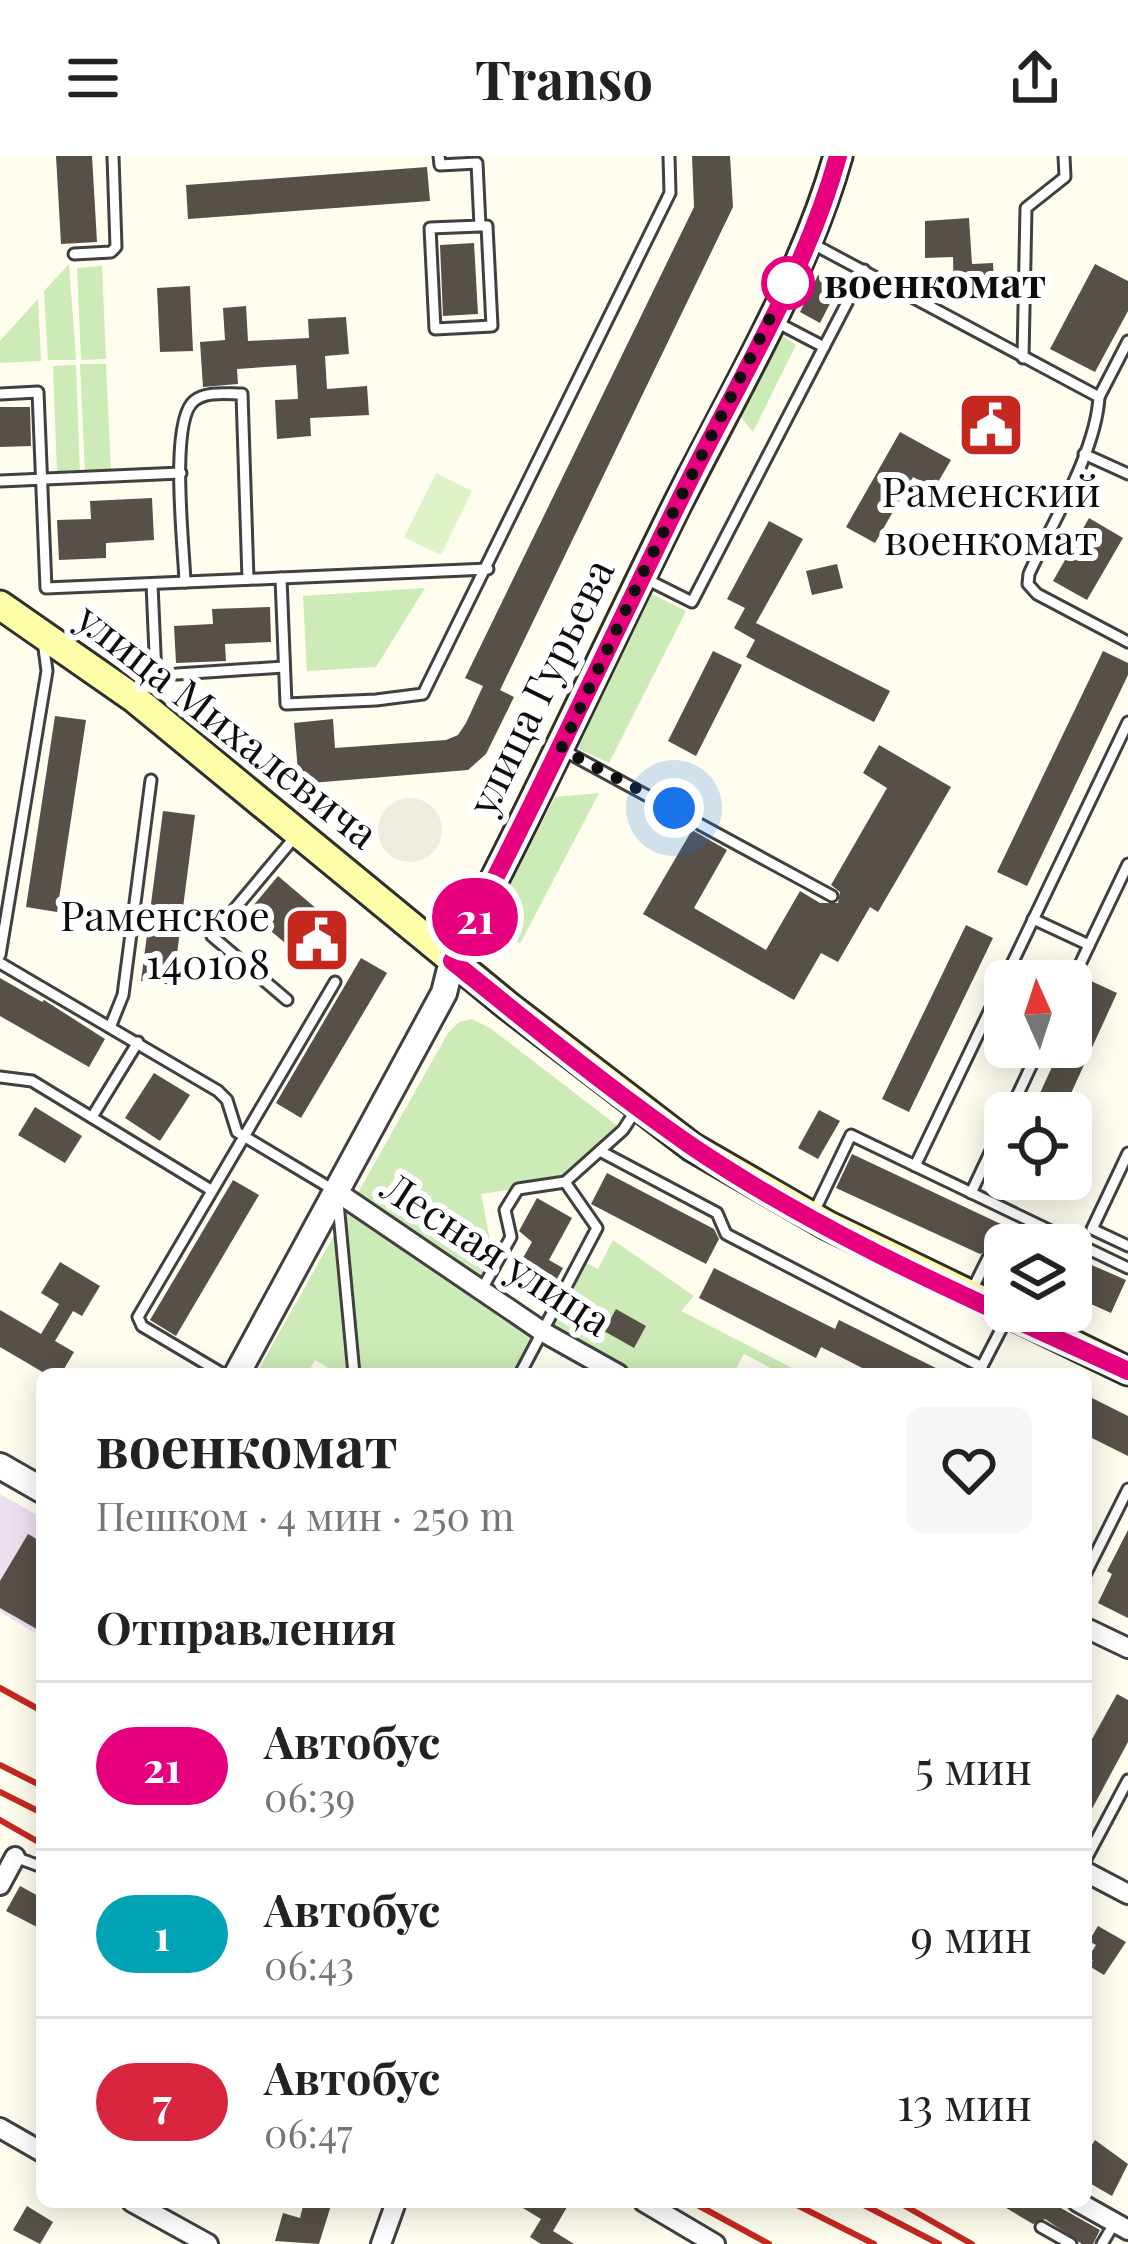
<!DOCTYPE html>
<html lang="ru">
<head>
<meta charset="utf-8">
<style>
	:root { --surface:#fff; --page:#f6f6f6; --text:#222; --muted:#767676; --line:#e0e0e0 }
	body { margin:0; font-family:"Playfair Display",serif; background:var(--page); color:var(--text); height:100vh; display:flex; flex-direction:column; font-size:45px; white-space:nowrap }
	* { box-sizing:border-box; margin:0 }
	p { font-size:39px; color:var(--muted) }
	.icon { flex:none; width:66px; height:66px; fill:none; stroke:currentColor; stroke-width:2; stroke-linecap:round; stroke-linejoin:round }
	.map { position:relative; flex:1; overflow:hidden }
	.sheet { position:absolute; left:36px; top:1212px; width:1056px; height:840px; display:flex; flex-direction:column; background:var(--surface); border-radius:18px; box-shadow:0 6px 30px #0003 }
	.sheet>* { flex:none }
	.badge { padding:0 24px; border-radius:39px; font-size:42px; line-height:78px }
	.needle { width:78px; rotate:357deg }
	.buttons { position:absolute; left:984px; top:804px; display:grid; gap:24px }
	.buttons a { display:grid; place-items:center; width:108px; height:108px; border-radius:18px; background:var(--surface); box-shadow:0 6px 30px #0003; font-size:60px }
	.you { position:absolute; width:60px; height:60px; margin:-30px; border:9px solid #fff; border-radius:50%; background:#1a73e8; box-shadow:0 0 0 18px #1a73e833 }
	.map>.badge { position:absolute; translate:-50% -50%; box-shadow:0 0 0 6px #fff }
	h2 { padding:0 60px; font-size:45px; line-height:108px }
	.round { display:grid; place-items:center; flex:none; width:126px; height:126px; border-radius:18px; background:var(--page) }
	.summary { display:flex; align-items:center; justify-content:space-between; height:204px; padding:0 60px }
	h1 { font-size:57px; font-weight:700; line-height:90px }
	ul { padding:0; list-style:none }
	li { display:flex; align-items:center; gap:36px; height:168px; padding:0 60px; border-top:3px solid var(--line) }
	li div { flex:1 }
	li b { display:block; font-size:45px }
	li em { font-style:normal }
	li .badge { min-width:132px; font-weight:700; text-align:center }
	header { display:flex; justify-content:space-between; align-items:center; height:156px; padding:0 60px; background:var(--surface); font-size:54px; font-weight:700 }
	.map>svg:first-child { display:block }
</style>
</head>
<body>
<header><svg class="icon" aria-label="menu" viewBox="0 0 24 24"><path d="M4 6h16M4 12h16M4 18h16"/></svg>Transo<svg class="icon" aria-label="share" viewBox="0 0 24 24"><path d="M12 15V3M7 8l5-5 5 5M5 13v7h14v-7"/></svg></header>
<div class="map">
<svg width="1128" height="2088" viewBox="0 0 1128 2088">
	<rect width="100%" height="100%" fill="#fffdee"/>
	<path fill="#ede1ed" d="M0,1338L42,1362V1481L0,1456Z"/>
	<g fill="#ccebb6">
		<path d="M69,108L76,204H48L44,135Z"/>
		<path d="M102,110L106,203L81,204L77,112Z"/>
		<path d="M38,143L41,205L0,207V185Z"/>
		<path d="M776,176L796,189L753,276L740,260Z"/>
		<path d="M80,208H106L111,316L85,317Z"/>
		<path d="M76,209L80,317L57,318L53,210Z"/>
		<path d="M425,432L376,511L307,515L303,440Z"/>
		<path d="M652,438L686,455L609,607L575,591Z"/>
		<path d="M599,637L520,788L493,761L555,641Z"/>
		<path d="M472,863L490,872L623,974L565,1026L481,1038L495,1110L481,1133L543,1175L580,1104L598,1113L613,1084L694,1140L681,1155L804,1218H782L744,1198L733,1218H618L543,1176L520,1218H340L315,1204L307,1218H256L448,877L459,866Z"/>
	</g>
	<path fill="#dff2c8" d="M436,317L472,335L441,399L404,381Z"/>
	<circle fill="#efecdd" cx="410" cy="674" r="32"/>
	<g fill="#575049">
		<path d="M56,0H92L97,86L61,88Z"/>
		<path d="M692,0H730L733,51L500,534L514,541L486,598L468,614L299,628L294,567L333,563L335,592L446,584L458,579L466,567L483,530L465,522L694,51Z"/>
		<path d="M427,11L430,45L188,63L186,29Z"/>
		<path d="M969,62L972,108L993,107L995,145L954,147L953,101L925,102V65Z"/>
		<path d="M474,87L478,158L443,160L440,89Z"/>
		<path d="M1095,108L1128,125V155L1095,216L1050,193Z"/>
		<path d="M818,119L839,130L820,167L800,156Z"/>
		<path d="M190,130L193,195L160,196L157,132Z"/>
		<path d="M246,150L248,185L309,182L308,163L346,161L349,198L325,200L327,233L367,230L369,259L310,262L311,280L277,283L275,244L298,243L296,209L237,213L238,228L203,231L200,186L225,184L223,152Z"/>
		<path d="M973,241L1024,268L1008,297L958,270Z"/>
		<path d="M0,251H30L31,290L0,291Z"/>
		<path d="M900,276L951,304L934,333L913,321L875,387L846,371Z"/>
		<path d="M152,342L154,384L106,387V402L59,404L57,364L91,363L90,345Z"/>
		<path d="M1089,362L1123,382L1087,444L1053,425Z"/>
		<path d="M769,365L803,383L756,467L890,535L874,566L746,501L755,484L734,472L745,452L727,443Z"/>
		<path d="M837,408L843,432L812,439L806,415Z"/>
		<path d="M270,451L271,486L225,488L226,505L176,507L174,470L213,468L212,453Z"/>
		<path d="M713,495L742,509L696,600L668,585Z"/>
		<path d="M1103,495L1128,507V519L1027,730L997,716Z"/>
		<path d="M55,560L86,564L57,756L26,751Z"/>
		<path d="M879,589L951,631L878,756L870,751L838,806L821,797L794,844L643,758L692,674L727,694L694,752L766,794L800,735L820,747H838L840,736L831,729L887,632L863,617Z"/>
		<path d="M163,655L195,659L173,829L141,825Z"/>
		<path d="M278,720L344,776L314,811L248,756Z"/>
		<path d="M966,769L993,782L909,956L882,943Z"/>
		<path d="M361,802L387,817L301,962L276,947Z"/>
		<path d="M0,822L42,846L44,844L105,883L89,911L0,860Z"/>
		<path d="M1091,825L1117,837L1062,957H1031L1061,891H1071V869Z"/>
		<path d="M154,917L190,939L160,985L125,962Z"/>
		<path d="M35,951L82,980L65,1007L18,979Z"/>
		<path d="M819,954L840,965L818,1003L798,992Z"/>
		<path d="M852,998L1003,1069L1047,1089H1005V1109L996,1106L991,1094L980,1098L836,1032Z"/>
		<path d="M607,1017L714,1073L719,1083L706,1108L591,1048Z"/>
		<path d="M233,1024L259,1039L176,1180L150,1164Z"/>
		<path d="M537,1042L572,1062L549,1104L563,1112L543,1148L508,1128L532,1086L519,1075Z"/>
		<path d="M1071,1100L1126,1124L1111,1157L1071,1139Z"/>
		<path d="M60,1106L100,1130L82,1160L73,1155L55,1185L74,1196L61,1218H46L0,1191V1154L41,1178L59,1148L41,1137Z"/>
		<path d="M714,1112L835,1173L839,1164L948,1218H874L821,1191L816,1202L699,1142Z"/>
		<path d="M616,1153L646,1170L634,1192L604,1175Z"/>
		<path d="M1086,1239L1128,1260V1300L1086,1279Z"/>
		<path d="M1128,1374V1462L1098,1447L1112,1418L1107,1415Z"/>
		<path d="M28,1378L42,1386V1476L0,1452V1425Z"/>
		<path d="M1117,1538L1128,1544V1586L1086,1664V1594Z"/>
		<path d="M20,1730L42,1742V1762L37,1771L6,1755Z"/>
		<path d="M1098,1770L1126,1786L1104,1819L1089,1810L1093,1804L1088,1802L1096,1789L1089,1785Z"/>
		<path d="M1095,1984L1128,2008L1112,2040L1086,2025V1998Z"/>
		<path d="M304,2046H332L319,2088L275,2085L283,2057L300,2062Z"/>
		<path d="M513,2046H570L553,2075L574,2088H541L530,2081L541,2063Z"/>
		<path d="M996,2046H1050L1100,2074L1093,2088H1082L1045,2063L1033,2068Z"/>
		<path d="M27,2050L53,2066L40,2088L13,2074Z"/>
	</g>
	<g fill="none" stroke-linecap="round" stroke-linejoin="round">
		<g stroke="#404040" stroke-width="15">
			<g id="service">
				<path d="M439,0L440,9L477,7L480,70H487L492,170L435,173L430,72L480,70"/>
				<path d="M813,88L1099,241C1096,296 1052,367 1029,418L1028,428L1037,438L1128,486"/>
				<path d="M74,98L111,96L116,91L113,0"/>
				<path d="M778,167L824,191L864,114"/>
				<path d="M1023,202L1026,52L1065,21L1064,0"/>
				<path d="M0,238L38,236L46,432L281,422L286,548L376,544L423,538L670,37L669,0"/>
				<path d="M1099,241L1128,185"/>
				<path d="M1084,298L1128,318"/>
				<path d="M0,325L181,317"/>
				<path d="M281,422L488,413"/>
				<path d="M646,423L692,446L824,191"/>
				<path d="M185,426C184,392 169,265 194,245C206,235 227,238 242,238L248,423"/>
				<path d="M177,518L284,511"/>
				<path d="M137,541L156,520L152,428"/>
				<path d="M561,593L832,740"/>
				<path d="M1033,763L1089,789"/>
				<path d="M0,799L47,515L43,485"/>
				<path d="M0,807L218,935L227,944L237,976L337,1036L354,1218"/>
				<path d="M1071,827L1128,708"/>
				<path d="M287,844L212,780L294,682"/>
				<path d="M111,869L123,839L151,624"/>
				<path d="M0,921L32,925L211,1034"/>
				<path d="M1009,957L1040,891"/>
				<path d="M92,961L138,886"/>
				<path d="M600,995L717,1057L726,1078L982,1211"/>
				<path d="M1128,997L1092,1073L1128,1090"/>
				<path d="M915,1010L1128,566"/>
				<path d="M971,1037L1005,965"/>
				<path d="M814,1056L851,979L1128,1112"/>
				<path d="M482,1133L511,1081L505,1054L518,1033L565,1026L623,974L638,951"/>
				<path d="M971,1136L988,1102"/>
				<path d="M223,1218L142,1170L138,1161L335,826"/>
				<path d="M520,1218L597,1072L565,1026"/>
				<path d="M978,1218L1008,1160"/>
				<path d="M1086,1417L1128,1333"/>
				<path d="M15,1701L42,1711"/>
				<path d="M1086,1703L1128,1624"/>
				<path d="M1041,2071L1071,2088"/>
				<path d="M1102,2088L1115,2066"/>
			</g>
		</g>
		<g stroke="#404040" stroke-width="24">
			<g id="minor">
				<path d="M337,1036L543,1176L618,1218"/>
				<path d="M1086,1472L1128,1492"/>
				<path d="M1086,1716L1128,1738"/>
				<path d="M0,1729L15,1701"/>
				<path d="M0,1972L42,1996"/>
				<path d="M132,2046L208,2088"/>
				<path d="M644,2046L715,2088"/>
				<path d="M1078,2046L1128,2074"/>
				<path d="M381,2088L396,2046"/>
			</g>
		</g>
		<g stroke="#404040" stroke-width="30">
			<g id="tertiary">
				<path d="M237,1218L444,837L452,805"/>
				<path d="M0,1310L42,1334"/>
			</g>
		</g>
		<g stroke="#2f2f2f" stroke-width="33">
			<g id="secondary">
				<path d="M0,449L135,543L507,849L692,991L827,1069L1128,1215"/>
				<path d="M452,805C532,655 602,500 678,347C733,238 805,117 838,0"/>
			</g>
		</g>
		<use href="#service" stroke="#fff" stroke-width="9"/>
		<use href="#minor" stroke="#fff" stroke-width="18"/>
		<use href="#tertiary" stroke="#fff" stroke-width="24"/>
		<use href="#secondary" stroke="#ffffa9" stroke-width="27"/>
		<g stroke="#c4281f" stroke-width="6">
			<path d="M0,1532L42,1555"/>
			<path d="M0,1609L42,1630"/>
			<path d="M0,1636L42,1657"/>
			<path d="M0,1664L42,1688"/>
			<path d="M692,2046L769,2088"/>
			<path d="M791,2046L874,2088"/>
			<path d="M858,2046L939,2088"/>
			<path d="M898,2046L972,2088"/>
		</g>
	</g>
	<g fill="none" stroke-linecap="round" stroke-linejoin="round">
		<g stroke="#fff" stroke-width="27">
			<path id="line" d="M838,0C806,116 739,224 686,331C608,489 535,649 452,805C530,868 608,932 690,989C825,1081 980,1147 1128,1215"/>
		</g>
		<use href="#line" stroke="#e6007e" stroke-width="18"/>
		<path stroke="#0d0d0d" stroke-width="12" stroke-dasharray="0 21.6" d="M674,652L561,593L641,421L792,118L788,127"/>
	</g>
	<defs>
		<g id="civic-square" transform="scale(3.45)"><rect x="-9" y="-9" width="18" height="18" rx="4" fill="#c4281f" stroke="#fff"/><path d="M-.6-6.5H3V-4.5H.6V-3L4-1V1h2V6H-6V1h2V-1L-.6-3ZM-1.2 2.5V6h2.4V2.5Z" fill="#fff"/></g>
	</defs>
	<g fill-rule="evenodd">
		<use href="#civic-square" x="991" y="269"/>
		<use href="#civic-square" x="317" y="784"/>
	</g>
	<circle fill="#fff" stroke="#e6007e" stroke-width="6" cx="788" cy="127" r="24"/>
	<g text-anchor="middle" stroke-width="12" stroke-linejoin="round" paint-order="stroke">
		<g font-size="42" font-weight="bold" fill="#0d0d0d" stroke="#fff" text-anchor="start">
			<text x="824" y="142">военкомат</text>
		</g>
		<g font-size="42" fill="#0d0d0d" stroke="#fff">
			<text x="991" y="351">Раменский<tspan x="991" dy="48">военкомат</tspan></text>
			<text x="270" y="775" text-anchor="end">Раменское<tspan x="270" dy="48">140108</tspan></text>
		</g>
		<g font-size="42" fill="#0d0d0d" stroke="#fff">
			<text transform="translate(541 531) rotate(-64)" y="15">улица Гурьева</text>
			<text transform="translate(227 570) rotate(38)" y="15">улица Михалевича</text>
			<text transform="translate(496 1098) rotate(33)" y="15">Лесная улица</text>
		</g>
	</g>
</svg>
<div class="buttons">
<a><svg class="needle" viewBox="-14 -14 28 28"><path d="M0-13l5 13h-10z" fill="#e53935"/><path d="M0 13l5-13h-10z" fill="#767676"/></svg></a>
<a><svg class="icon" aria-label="locate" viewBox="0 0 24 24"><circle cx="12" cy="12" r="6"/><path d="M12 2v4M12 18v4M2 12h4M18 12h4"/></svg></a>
<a><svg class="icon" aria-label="layers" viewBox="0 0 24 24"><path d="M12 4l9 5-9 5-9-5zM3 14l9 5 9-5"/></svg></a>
</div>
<div class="you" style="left:674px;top:652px"></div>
<b class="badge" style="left:475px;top:761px;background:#e6007e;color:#fff">21</b>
<section class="sheet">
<div class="summary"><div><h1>военкомат</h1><p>Пешком · 4 мин · 250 m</p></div><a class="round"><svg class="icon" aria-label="heart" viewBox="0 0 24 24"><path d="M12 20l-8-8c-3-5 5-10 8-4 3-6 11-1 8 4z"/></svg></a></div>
<h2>Отправления</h2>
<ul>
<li><span class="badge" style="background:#e6007e;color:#fff">21</span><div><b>Автобус</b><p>06:39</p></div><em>5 мин</em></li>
<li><span class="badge" style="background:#00a3b4;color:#fff">1</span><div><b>Автобус</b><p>06:43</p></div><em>9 мин</em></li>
<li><span class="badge" style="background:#d7263d;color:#fff">7</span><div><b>Автобус</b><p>06:47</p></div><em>13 мин</em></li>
</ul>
</section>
</div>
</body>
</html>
